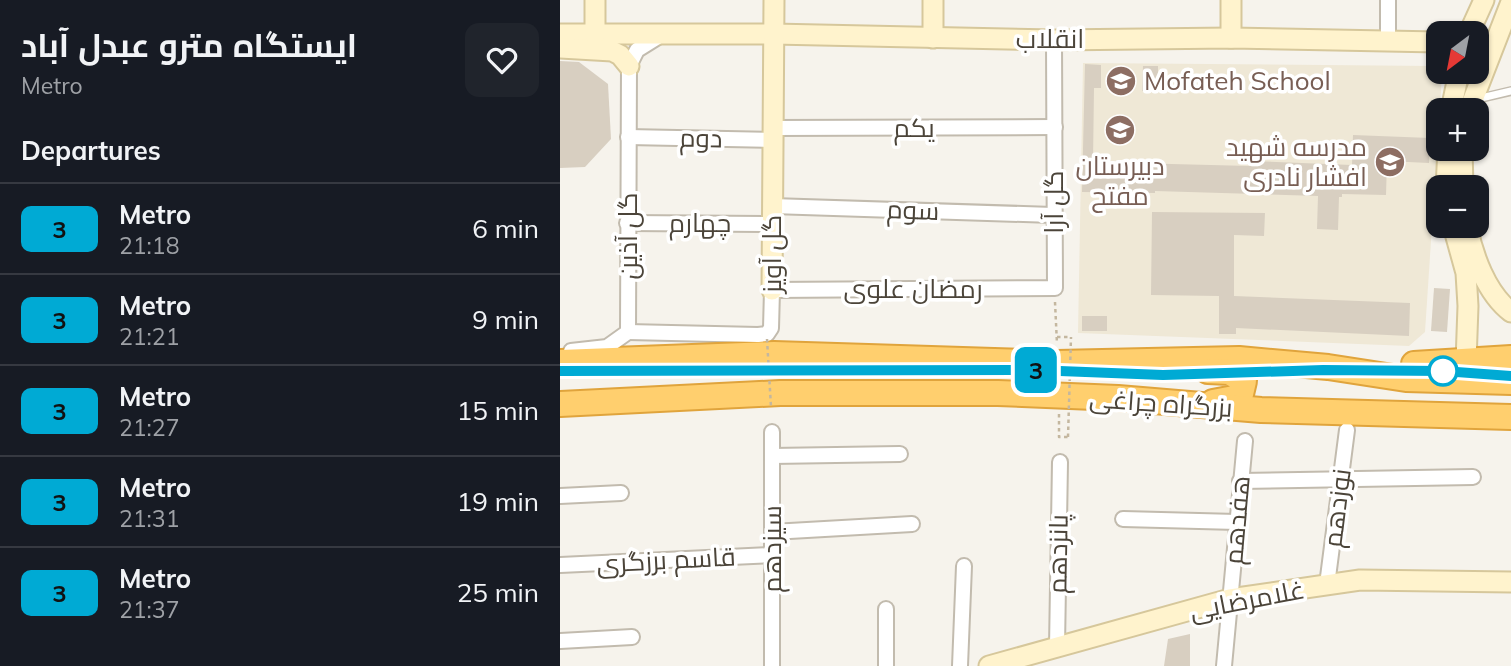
<!DOCTYPE html>
<html lang="en">
<head>
<meta charset="utf-8">
<style>
	:root { --surface:#171b24; --page:#20242c; --text:#f1f3f6; --muted:#9ea1a6; --line:#363941 }
	body { margin:0; font-family:Mulish,Cairo,sans-serif; background:var(--page); color:var(--text); height:100vh; display:flex; flex-direction:column; font-size:26px; white-space:nowrap }
	* { box-sizing:border-box; margin:0 }
	p { font-size:23px; color:var(--muted) }
	.icon { flex:none; width:38px; height:38px; fill:none; stroke:currentColor; stroke-width:2; stroke-linecap:round; stroke-linejoin:round }
	.map { position:relative; flex:1; overflow:hidden }
	.panel { display:flex; flex-direction:column; background:var(--surface); width:560px }
	.panel>* { flex:none }
	.badge { padding:0 14px; border-radius:10px; font-size:24px; line-height:46px }
	.needle { width:46px; rotate:212deg }
	.fabs { position:absolute; left:866px; top:21px; display:grid; gap:14px }
	.fabs a { display:grid; place-items:center; width:63px; height:63px; border-radius:14px; background:var(--surface); box-shadow:0 2px 5px #0004; font-size:35px }
	.map>.badge { position:absolute; translate:-50% -50%; box-shadow:0 0 0 4px #fff }
	h2 { padding:0 21px; font-size:26px; line-height:63px }
	.round { display:grid; place-items:center; flex:none; width:74px; height:74px; border-radius:14px; background:var(--page) }
	.summary { display:flex; align-items:center; justify-content:space-between; height:119px; padding:0 21px }
	h1 { font-size:33px; font-weight:700; line-height:52px }
	ul { padding:0; list-style:none }
	li { display:flex; align-items:center; gap:21px; height:91px; padding:0 21px; border-top:2px solid var(--line) }
	li div { flex:1 }
	li b { display:block; font-size:26px }
	li em { font-style:normal }
	li .badge { min-width:77px; font-weight:700; text-align:center }
	main { display:flex; flex:1; min-height:0 }
	.map>svg:first-child { display:block }
</style>
</head>
<body>
<main>
<section class="panel">
<div class="summary"><div><h1>ایستگاه مترو عبدل آباد</h1><p>Metro</p></div><a class="round"><svg class="icon" aria-label="heart" viewBox="0 0 24 24"><path d="M12 20l-8-8c-3-5 5-10 8-4 3-6 11-1 8 4z"/></svg></a></div>
<h2>Departures</h2>
<ul>
<li><span class="badge" style="background:#00aad4;color:#111">3</span><div><b>Metro</b><p>21:18</p></div><em>6 min</em></li>
<li><span class="badge" style="background:#00aad4;color:#111">3</span><div><b>Metro</b><p>21:21</p></div><em>9 min</em></li>
<li><span class="badge" style="background:#00aad4;color:#111">3</span><div><b>Metro</b><p>21:27</p></div><em>15 min</em></li>
<li><span class="badge" style="background:#00aad4;color:#111">3</span><div><b>Metro</b><p>21:31</p></div><em>19 min</em></li>
<li><span class="badge" style="background:#00aad4;color:#111">3</span><div><b>Metro</b><p>21:37</p></div><em>25 min</em></li>
</ul>
</section>
<div class="map">
<svg width="951" height="666" viewBox="0 0 951 666">
	<rect width="100%" height="100%" fill="#f6f3ec"/>
	<path fill="#efe8d6" d="M523,63L873,66L882,75L865,332L849,346L518,333Z"/>
	<g fill="#d8cfc1">
		<path d="M0,61L19,62L48,84L51,139L25,167L0,168Z"/>
		<path d="M525,64L541,65V88H534L533,162L690,166L691,161L792,165L793,135L870,138L869,163L827,161L826,195L782,194V197H779L778,230L757,229L758,196L595,191V193L522,192Z"/>
		<path d="M583,66H598V91H582Z"/>
		<path d="M592,212L705,213L704,236L674,235V296L850,303L849,336L676,328V334H659V296L591,295Z"/>
		<path d="M874,288L890,289L887,332L871,331Z"/>
		<rect x="522" y="316" width="25" height="15"/>
		<path d="M630,634V666H604L608,639Z"/>
	</g>
	<g fill="none" stroke-linecap="round" stroke-linejoin="round">
		<g stroke="#c2bbae" stroke-width="10">
			<path id="lane" d="M917,99L951,91"/>
		</g>
		<g stroke="#c2bbae" stroke-width="18">
			<g id="street">
				<path d="M828,41V0"/>
				<path d="M213,128L495,127"/>
				<path d="M68,137L213,140"/>
				<path d="M212,206L493,215"/>
				<path d="M67,223L212,224"/>
				<path d="M68,332L198,335L207,334L211,328L212,290L495,288L494,40"/>
				<path d="M68,332L69,66L77,50L101,35"/>
				<path d="M11,351L47,347L68,332"/>
				<path d="M212,432V666"/>
				<path d="M212,456L340,454"/>
				<path d="M680,481L913,477"/>
				<path d="M0,496L61,493"/>
				<path d="M563,519L677,522"/>
				<path d="M212,532L352,524"/>
				<path d="M0,565L212,555"/>
				<path d="M767,585L787,430"/>
				<path d="M326,609V666"/>
				<path d="M0,641L72,637"/>
				<path d="M497,647L500,462"/>
				<path d="M400,666L404,566"/>
				<path d="M664,666L685,441"/>
			</g>
		</g>
		<g stroke="#d6c79b" stroke-width="23">
			<g id="secondary">
				<path d="M909,33L924,0"/>
				<path d="M0,34H213L494,40L671,38L878,42"/>
				<path d="M35,35V0"/>
				<path d="M373,38V0"/>
				<path d="M671,38V0"/>
				<path d="M0,48L52,51L60,55L69,66"/>
				<path d="M891,110L899,72"/>
				<path d="M909,110L951,2"/>
				<path d="M902,149L903,187"/>
				<path d="M886,187L888,149"/>
				<path d="M893,226L906,273L908,306L906,362"/>
				<path d="M907,226C913,255 926,293 951,312"/>
				<path d="M212,290L214,0"/>
				<path d="M429,666L670,599L800,580L951,582"/>
			</g>
		</g>
		<g stroke="#e0a43c" stroke-width="28">
			<g id="highway">
				<path d="M0,362L214,354L497,363L679,359L768,367L846,379L951,382"/>
				<path d="M854,364L951,358"/>
				<path d="M648,371L669,372L684,381L681,394L674,398L653,402"/>
				<path d="M0,404L220,393H438L558,398L701,410L951,417"/>
			</g>
		</g>
		<g stroke="#c4b79f" stroke-width="2.5" stroke-dasharray="3.5 3.5" stroke-linecap="butt">
			<path d="M495,302L497,344"/>
			<path d="M497,337H511"/>
			<path d="M499,414V437H508"/>
		</g>
		<use href="#lane" stroke="#fff" stroke-width="7"/>
		<use href="#street" stroke="#fff" stroke-width="14"/>
		<use href="#secondary" stroke="#fff3cd" stroke-width="19"/>
		<use href="#highway" stroke="#ffcf6e" stroke-width="24"/>
		<g stroke="#c4b79f" stroke-width="2.5" stroke-dasharray="3.5 3.5" stroke-linecap="butt">
			<path d="M207,339L211,407"/>
			<path d="M508,437L511,337"/>
		</g>
	</g>
	<g fill="none" stroke-linecap="round" stroke-linejoin="round">
		<g stroke="#fff" stroke-width="16">
			<path id="line" d="M0,371L474,370L603,375L763,370L883,371L951,376"/>
		</g>
		<use href="#line" stroke="#00aad4" stroke-width="10"/>
	</g>
	<defs>
		<g id="school-disc" transform="scale(1.575)"><circle r="9.5" fill="#8d6e63" stroke="#fff"/><path d="M0-5L7-2L0 1L-7-2ZM-4 1L0 2.5L4 1V4Q0 6-4 4Z" fill="#fff"/></g>
	</defs>
	<g fill-rule="evenodd">
		<use href="#school-disc" x="561" y="81"/>
		<use href="#school-disc" x="560" y="130"/>
		<use href="#school-disc" x="830" y="162"/>
	</g>
	<circle fill="#fff" stroke="#00aad4" stroke-width="3.5" cx="883" cy="371" r="14"/>
	<g text-anchor="middle" stroke-width="7" stroke-linejoin="round" paint-order="stroke">
		<g font-size="26" fill="#4b4439" stroke="#fff">
			<text x="490" y="48">انقلاب</text>
			<text x="354" y="137">یکم</text>
			<text transform="translate(141 138) rotate(1)" y="9">دوم</text>
			<text transform="translate(494 202) rotate(-90)" y="9">گل آرا</text>
			<text transform="translate(353 210) rotate(2)" y="9">سوم</text>
			<text x="140" y="232">چهارم</text>
			<text transform="translate(68 236) rotate(-90)" y="9">گل آذین</text>
			<text transform="translate(212 254) rotate(-90)" y="9">گل آویز</text>
			<text x="353" y="298">رمضان علوی</text>
			<text transform="translate(601 403) rotate(4)" y="9">بزرگراه چراغی</text>
			<text transform="translate(777 508) rotate(-83)" y="9">نوزدهم</text>
			<text transform="translate(677 520) rotate(-85)" y="9">هفدهم</text>
			<text transform="translate(212 549) rotate(-90)" y="9">سیزدهم</text>
			<text transform="translate(498 554) rotate(-89)" y="9">پانزدهم</text>
			<text transform="translate(106 560) rotate(-3)" y="9">قاسم برزگری</text>
			<text transform="translate(687 600) rotate(-11)" y="9">غلامرضایی</text>
		</g>
		<g font-size="26" fill="#785e54" stroke="#fff" text-anchor="start">
			<text x="584" y="90">Mofateh School</text>
			<text x="807" y="156" text-anchor="end">مدرسه شهید<tspan x="807" dy="30">افشار نادری</tspan></text>
			<text x="560" y="175" text-anchor="middle">دبیرستان<tspan x="560" dy="30">مفتح</tspan></text>
		</g>
	</g>
</svg>
<div class="fabs">
<a><svg class="needle" viewBox="-14 -14 28 28"><path d="M0-13l5 13h-10z" fill="#e53935"/><path d="M0 13l5-13h-10z" fill="#9ea1a6"/></svg></a>
<a>+</a>
<a>−</a>
</div>
<b class="badge" style="left:476px;top:370px;background:#00aad4;color:#111">3</b>
</div>
</main>
</body>
</html>
